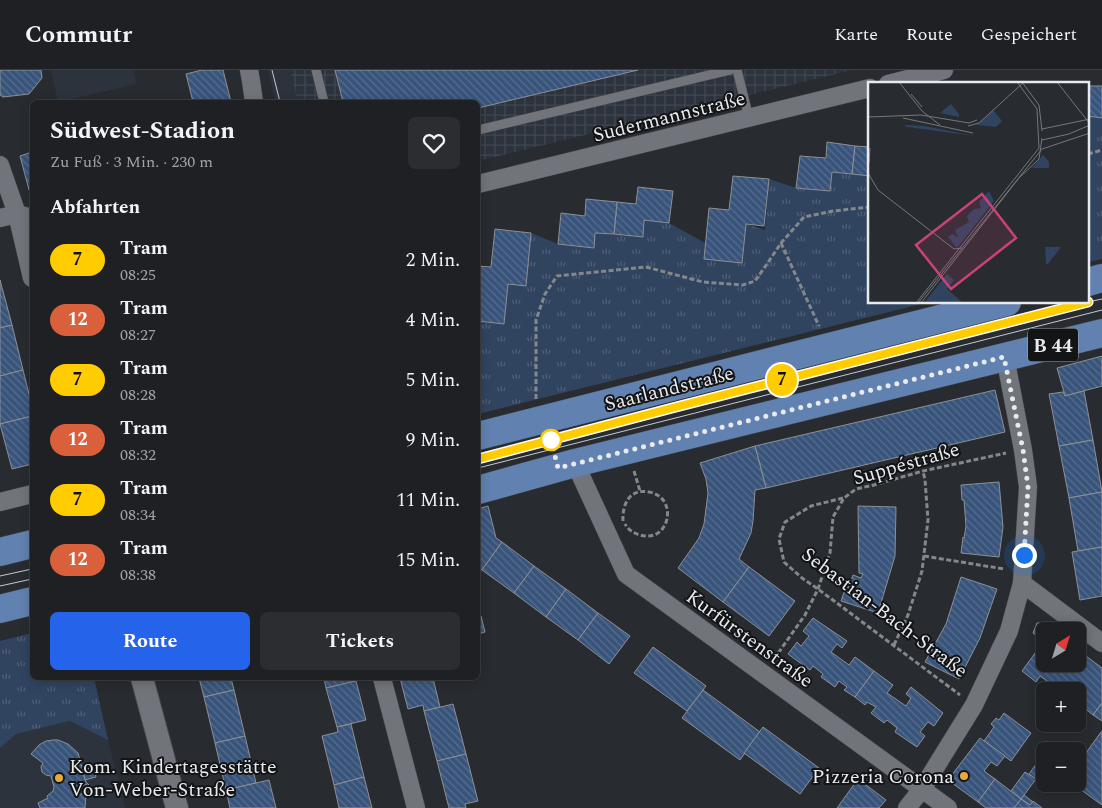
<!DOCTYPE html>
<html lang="de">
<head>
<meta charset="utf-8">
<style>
	:root { --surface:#1e2024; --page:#2b2d31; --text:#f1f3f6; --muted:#a1a3a6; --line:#3c3e41; --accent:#2563eb }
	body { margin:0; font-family:Spectral,serif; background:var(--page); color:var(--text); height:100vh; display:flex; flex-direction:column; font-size:19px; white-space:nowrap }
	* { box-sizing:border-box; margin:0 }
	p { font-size:16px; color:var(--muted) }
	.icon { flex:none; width:28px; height:28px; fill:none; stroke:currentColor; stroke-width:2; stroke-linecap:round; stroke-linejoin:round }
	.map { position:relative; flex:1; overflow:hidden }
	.panel { position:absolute; left:30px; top:30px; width:450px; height:580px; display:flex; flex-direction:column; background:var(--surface); border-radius:8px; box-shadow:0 2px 12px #0003,0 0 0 1px var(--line) }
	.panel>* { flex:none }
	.badge { padding:0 10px; border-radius:16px; font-size:18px; line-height:32px }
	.needle { width:32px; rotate:38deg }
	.controls { position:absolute; left:1036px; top:552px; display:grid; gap:10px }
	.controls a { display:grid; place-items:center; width:50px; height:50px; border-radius:8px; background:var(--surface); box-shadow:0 2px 12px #0003,0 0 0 1px var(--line); font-size:25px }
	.you { position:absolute; width:25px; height:25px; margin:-12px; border:4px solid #fff; border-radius:50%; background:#1a73e8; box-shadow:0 0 0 8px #1a73e833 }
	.map>.badge { position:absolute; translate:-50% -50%; box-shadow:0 0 0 2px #fff }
	h2 { padding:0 20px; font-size:19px; line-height:45px }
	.round { display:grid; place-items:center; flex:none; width:52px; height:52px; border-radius:8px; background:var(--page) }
	.summary { display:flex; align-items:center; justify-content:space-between; height:85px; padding:0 20px }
	h1 { font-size:24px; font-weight:700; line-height:38px }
	.button { display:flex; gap:10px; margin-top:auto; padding:10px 20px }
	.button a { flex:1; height:58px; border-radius:8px; background:var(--accent); color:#fff; font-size:20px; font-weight:700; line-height:58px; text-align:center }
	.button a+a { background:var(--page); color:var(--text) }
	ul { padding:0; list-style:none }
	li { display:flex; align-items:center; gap:15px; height:60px; padding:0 20px }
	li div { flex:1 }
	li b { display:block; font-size:19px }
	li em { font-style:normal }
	li .badge { min-width:55px; font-weight:700; text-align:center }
	header { display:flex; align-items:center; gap:30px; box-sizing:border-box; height:70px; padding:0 25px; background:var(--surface); border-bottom:1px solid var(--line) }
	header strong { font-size:24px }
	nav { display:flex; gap:28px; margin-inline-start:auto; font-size:18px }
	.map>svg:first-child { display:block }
</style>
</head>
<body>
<header>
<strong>Commutr</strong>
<nav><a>Karte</a><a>Route</a><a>Gespeichert</a></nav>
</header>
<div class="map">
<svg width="1102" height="738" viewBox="0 0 1102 738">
	<defs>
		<pattern id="industrial-grid" width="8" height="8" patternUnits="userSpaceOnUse" patternTransform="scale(1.25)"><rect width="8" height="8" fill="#2d333d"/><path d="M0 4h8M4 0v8" fill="none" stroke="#414750"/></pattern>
		<pattern id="grass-tufts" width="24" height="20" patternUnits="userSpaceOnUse" patternTransform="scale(1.25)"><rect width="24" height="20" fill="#304460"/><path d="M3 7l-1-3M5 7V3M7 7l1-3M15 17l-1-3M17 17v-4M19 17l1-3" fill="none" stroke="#4e5f77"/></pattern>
		<pattern id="building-back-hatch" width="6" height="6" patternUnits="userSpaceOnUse" patternTransform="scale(1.25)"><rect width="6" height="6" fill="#39547b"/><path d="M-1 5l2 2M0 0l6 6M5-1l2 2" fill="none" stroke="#566d8e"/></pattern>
	</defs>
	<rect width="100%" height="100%" fill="#282b30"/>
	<g fill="#2d333d">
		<path d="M51,0H133L137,14L58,32Z"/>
		<path d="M268,0H290L298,32H276Z"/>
		<path d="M70,651L108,670L125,738H0V678L16,664Z"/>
	</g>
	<path fill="url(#industrial-grid)" d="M290,0H852L478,91V32H298Z"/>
	<g fill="url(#grass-tufts)">
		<path d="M1088,46L1102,48V189L1088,192Z"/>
		<path d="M832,102L869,106L870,232L925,233L478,344V251L504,254L508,214L526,215L531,163L558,174L593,178L595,163L642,167L644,150L669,153L741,193L746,154L765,160L769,109L796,118L830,121Z"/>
		<path d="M32,563V608H94L108,670L70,651L16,664L0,678V571Z"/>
	</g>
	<g fill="url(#building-back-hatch)" stroke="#8c9095">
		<path d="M0,0H41L42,8L29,24L3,27L0,25Z"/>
		<path d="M202,0H223L231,32H193L186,4Z"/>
		<path d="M335,0H638L478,38V32H343Z"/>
		<path d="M1088,16H1102V48L1088,46Z"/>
		<path d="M827,72L855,76L852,104L832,102L830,121L796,118L800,86L826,88Z"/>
		<path d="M855,76L870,77V106L852,104Z"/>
		<path d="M32,82V119L29,120L20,86Z"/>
		<path d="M733,106L769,109L764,156L746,154L742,193L704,189L709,138L729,140Z"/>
		<path d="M638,117L673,121L669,153L644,150L643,167L614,164L617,132L636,134Z"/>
		<path d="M586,129L617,132L614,164L595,163L594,178L558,174L561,143L585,146Z"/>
		<path d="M495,159L531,163L526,216L508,214L504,254L478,251V196L491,197Z"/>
		<path d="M0,210L12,255L0,258Z"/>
		<path d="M12,255L23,300L0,306V258Z"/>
		<path d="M1102,286V316L1065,326L1057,298Z"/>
		<path d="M23,300L32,336V346L0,354V306Z"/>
		<path d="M995,320L1005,362L766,418L755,376Z"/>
		<path d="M1084,321L1093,370L1059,376L1049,324L1063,322L1065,326Z"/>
		<path d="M32,346V394L12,399L0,354Z"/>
		<path d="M1093,370L1102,422L1069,428L1059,376Z"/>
		<path d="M755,376L766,418L755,420L753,451L751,463L739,489L749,497L723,532L678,498L699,468L704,454L708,423L706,409L700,393Z"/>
		<path d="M999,412L1003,457L999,487L961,483L963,467L964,468L966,456L964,430H962L961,415Z"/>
		<path d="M1102,422V477L1078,481L1069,428Z"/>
		<path d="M488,436L496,468L502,472L482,500L478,497V439Z"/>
		<path d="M858,436L896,437L895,486L878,543L841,531L846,517L848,518L853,505L861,508L863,504L859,503Z"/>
		<path d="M502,472L534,496L514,523L482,500Z"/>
		<path d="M1102,477V526L1080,530L1072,482Z"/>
		<path d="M534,496L566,519L546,547L514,523Z"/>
		<path d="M749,497L795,531L769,566L723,532Z"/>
		<path d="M961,507L997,519L980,568L959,609L925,592L946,554Z"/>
		<path d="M566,519L598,543L578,570L546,547Z"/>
		<path d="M598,543L630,566L609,594L578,570Z"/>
		<path d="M481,546L485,562L478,564V547Z"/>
		<path d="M813,548L847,571L842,578L837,574L831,582L849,595L855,587L874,601L855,627L844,620L847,617L839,611L835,617L821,607L823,604L813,596L810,600L788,584L797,572L801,576L809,566L803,561Z"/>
		<path d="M1037,553H1041L1053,561H1045V594H1078V580L1102,598V633L1093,645L1078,633V621H1061L1040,606L1036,612L1022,601L1044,571L1033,563Z"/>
		<path d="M653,577L706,616L687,641L634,603Z"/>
		<path d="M874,601L893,615L887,623L906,636L911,628L906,624L911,617L943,643L934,656L928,652L920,662L925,666L917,677L895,662L897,658L887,650L884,653L871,643L876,637L867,632L865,635L855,627Z"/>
		<path d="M199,608H231L234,620L204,627Z"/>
		<path d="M324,608H355L356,611L326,618Z"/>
		<path d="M400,608H433L440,637L424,641L423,635L408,639Z"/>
		<path d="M356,611L366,650L337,657L326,618Z"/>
		<path d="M234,620L245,666L215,673L204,627Z"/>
		<path d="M703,620L760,662L740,690L682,648Z"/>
		<path d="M1102,633V651L1093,645Z"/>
		<path d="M453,634L466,684L437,691L424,641Z"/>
		<path d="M1004,643L1031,663L1011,691L984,671L994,657L991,654L996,648L999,650Z"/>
		<path d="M351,654L364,707L334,715L322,666L338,662L337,657Z"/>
		<path d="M763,657L819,698L800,724L744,683Z"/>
		<path d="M1101,662H1102V735L1073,714H1078V694Z"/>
		<path d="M245,666L256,713L226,720L215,673Z"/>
		<path d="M980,668L1005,686L997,696L991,692L984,701L995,709L978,732L948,710Z"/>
		<path d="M53,670H58L68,674L78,683L86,712L89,715L88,716L86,714L77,719L79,724H86L85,738H40L38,733L48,728L47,726L53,721L54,717L51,706L46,705L42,702L41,697L43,693L31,684L39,675L46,671Z"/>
		<path d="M1050,675L1059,681H1045Z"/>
		<path d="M1045,682V709L1042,714L1029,704Z"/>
		<path d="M466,684L478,731L465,734L466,738H449L437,691Z"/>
		<path d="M94,697L96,707L85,710L83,700Z"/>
		<path d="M1025,702L1036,709L1021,729L1011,721Z"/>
		<path d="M364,707L372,738H339L334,715Z"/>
		<path d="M858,709L886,730L879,738H837Z"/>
		<path d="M995,709L1021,729L1014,738H986L978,732Z"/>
		<path d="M269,710L276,738H230L226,720Z"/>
		<path d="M1024,725L1033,732L1030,735L1021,729Z"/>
		<path d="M1021,729L1030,735L1033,731L1042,738H1014Z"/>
	</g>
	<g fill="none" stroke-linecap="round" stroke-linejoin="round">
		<g stroke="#45474b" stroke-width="10">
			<g id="service">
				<path d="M316,0L324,32"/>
				<path d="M737,0L749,48"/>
				<path d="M478,60L730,0"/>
			</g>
		</g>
		<g stroke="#45474b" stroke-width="19">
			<g id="minor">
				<path d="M249,0L251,11L254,32"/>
				<path d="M888,14L944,0"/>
				<path d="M0,95L17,144L32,208"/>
				<path d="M478,114L870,18"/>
				<path d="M0,148L17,144L32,148"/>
				<path d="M575,393L626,504L948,738"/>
				<path d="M0,432L32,424"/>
				<path d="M1022,513L1102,573"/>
				<path d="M382,608L416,738"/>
				<path d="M907,738L922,719L974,635L1009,561L1022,513L1028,417L1023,380L1005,287"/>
			</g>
		</g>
		<g stroke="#45474b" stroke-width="24">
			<path id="tertiary" d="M142,608L177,738"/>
		</g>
		<g stroke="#45474b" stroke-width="29">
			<g id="primary">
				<path d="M1088,212L1102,208"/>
				<path d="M478,366L1007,232"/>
				<path d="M478,420L575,393L1102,263"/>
				<path d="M0,482L32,474"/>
				<path d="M0,539L32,531"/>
			</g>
		</g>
		<g stroke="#84878b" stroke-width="3" stroke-dasharray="5 2.5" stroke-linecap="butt">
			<path d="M1088,84L1102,80"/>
			<path d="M781,173L819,256"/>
			<path d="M536,329V250L545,224L557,206L646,197L703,212L743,215L755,211L767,194L781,173L804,147L833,141L870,137"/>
			<path d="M634,401L640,421"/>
			<path d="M843,428L811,436L785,452L779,469L784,492L802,508L818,519L960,625"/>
			<path d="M623,451C622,434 630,418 649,422C679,427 670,474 640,465C633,463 629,460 625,454"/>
			<path d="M924,486L1004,499"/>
			<path d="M894,575L908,545L922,501L928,450L925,410L923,401"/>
			<path d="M774,589L805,545L818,519L830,483L833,447L844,428L856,419L874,415L923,401L1006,383"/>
		</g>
		<use href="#service" stroke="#71747a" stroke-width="9"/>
		<use href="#minor" stroke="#71747a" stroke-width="18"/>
		<use href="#tertiary" stroke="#71747a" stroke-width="22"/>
		<use href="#primary" stroke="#6182b0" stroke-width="28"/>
		<g stroke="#c7c9cd" stroke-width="1">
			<path d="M272,0L280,32"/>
			<path d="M1088,232L1102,229"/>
			<path d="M478,389L627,350L1088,232"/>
			<path d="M478,398L1102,240"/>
			<path d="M0,506L32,499"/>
			<path d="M0,516L32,509"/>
		</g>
	</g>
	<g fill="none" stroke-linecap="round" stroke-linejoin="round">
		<g stroke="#fff" stroke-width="11">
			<path id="line" d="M478,389L676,337L1088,232"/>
		</g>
		<use href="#line" stroke="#fc0" stroke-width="8"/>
		<path stroke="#e8eaed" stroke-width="5" stroke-dasharray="0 9" d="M551,370L558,398L1004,287L1023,380L1028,417L1024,485"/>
	</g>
	<circle fill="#fff" stroke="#fc0" stroke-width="2.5" cx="551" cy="370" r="10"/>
	<g fill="#eaaa39" stroke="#121416" stroke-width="2">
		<circle cx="964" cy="706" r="5"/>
		<circle cx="59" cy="708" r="5"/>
	</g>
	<g text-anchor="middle" stroke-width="4" stroke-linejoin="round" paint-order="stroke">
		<rect fill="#121416" stroke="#a8aaac" stroke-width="1" x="1028" y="258.5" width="50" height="33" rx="4"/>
		<g font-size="19" font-weight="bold" fill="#e8eaed">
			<text x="1053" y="282">B 44</text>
		</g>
		<g font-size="20" fill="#e8eaed" stroke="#121416">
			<text transform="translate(669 46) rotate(-14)" y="7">Sudermannstraße</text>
			<text transform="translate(669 318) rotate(-14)" y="7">Saarlandstraße</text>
			<text transform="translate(906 393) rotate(-16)" y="7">Suppéstraße</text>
			<text transform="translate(885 542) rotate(37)" y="7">Sebastian-Bach-Straße</text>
			<text transform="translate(750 568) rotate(36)" y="7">Kurfürstenstraße</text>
		</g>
		<g font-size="20" fill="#e8eaed" stroke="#121416" text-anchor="start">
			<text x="69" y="703">Kom. Kindertagesstätte<tspan x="69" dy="23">Von-Weber-Straße</tspan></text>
			<text x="954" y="713" text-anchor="end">Pizzeria Corona</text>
		</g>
	</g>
	<g transform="translate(868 12)">
		<rect width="221" height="221" fill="#282b30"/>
		<path d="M83,22L91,32V35L72,31ZM125,28L134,39L128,45L109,43ZM36,43L57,44L107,54L39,45ZM175,73L181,80V86H164ZM121,109L126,119L89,166L80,155L84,152L90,155L87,148L101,140L99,134L106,127L113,126L111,120ZM177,165H193L180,182H178ZM79,192L86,198L79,207L95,221H56Z" fill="#304460"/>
		<path fill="none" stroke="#75777c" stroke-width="1" d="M31,0L54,29L72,43M154,0L171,23L174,49M189,0L222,42M43,12L54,25M0,35L53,33L101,41L109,38M35,36L105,51M100,44L111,41L156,0M174,47L222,37M174,58L201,52L222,43M1,81L2,66M0,91L10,108L86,167L94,166M48,221L171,66L169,27L149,0M50,221L174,67L222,51M53,221L151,96L171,77L174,56"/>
		<path fill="#ca4278" fill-opacity="0.15" stroke="#ca4278" stroke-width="2.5" d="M114,112L148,156L83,207L48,163Z"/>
		<rect width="221" height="221" fill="none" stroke="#e8eaed" stroke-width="2.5"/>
	</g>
</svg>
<div class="controls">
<a><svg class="needle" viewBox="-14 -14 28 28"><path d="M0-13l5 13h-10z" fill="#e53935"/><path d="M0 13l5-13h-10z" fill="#a1a3a6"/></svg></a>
<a>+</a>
<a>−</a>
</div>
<div class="you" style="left:1024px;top:485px"></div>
<b class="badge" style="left:782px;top:310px;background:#fc0;color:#111">7</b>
<section class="panel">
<div class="summary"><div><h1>Südwest-Stadion</h1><p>Zu Fuß · 3 Min. · 230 m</p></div><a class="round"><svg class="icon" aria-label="heart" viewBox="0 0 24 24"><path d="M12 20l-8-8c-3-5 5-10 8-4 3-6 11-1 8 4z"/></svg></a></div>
<h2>Abfahrten</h2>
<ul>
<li><span class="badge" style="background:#fc0;color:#111">7</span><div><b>Tram</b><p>08:25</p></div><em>2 Min.</em></li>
<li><span class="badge" style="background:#da603b;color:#fff">12</span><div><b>Tram</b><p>08:27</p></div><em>4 Min.</em></li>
<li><span class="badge" style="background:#fc0;color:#111">7</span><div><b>Tram</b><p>08:28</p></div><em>5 Min.</em></li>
<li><span class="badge" style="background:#da603b;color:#fff">12</span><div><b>Tram</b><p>08:32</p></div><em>9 Min.</em></li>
<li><span class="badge" style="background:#fc0;color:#111">7</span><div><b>Tram</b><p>08:34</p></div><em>11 Min.</em></li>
<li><span class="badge" style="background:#da603b;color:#fff">12</span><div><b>Tram</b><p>08:38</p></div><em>15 Min.</em></li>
</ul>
<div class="button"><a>Route</a><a>Tickets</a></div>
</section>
</div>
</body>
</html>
